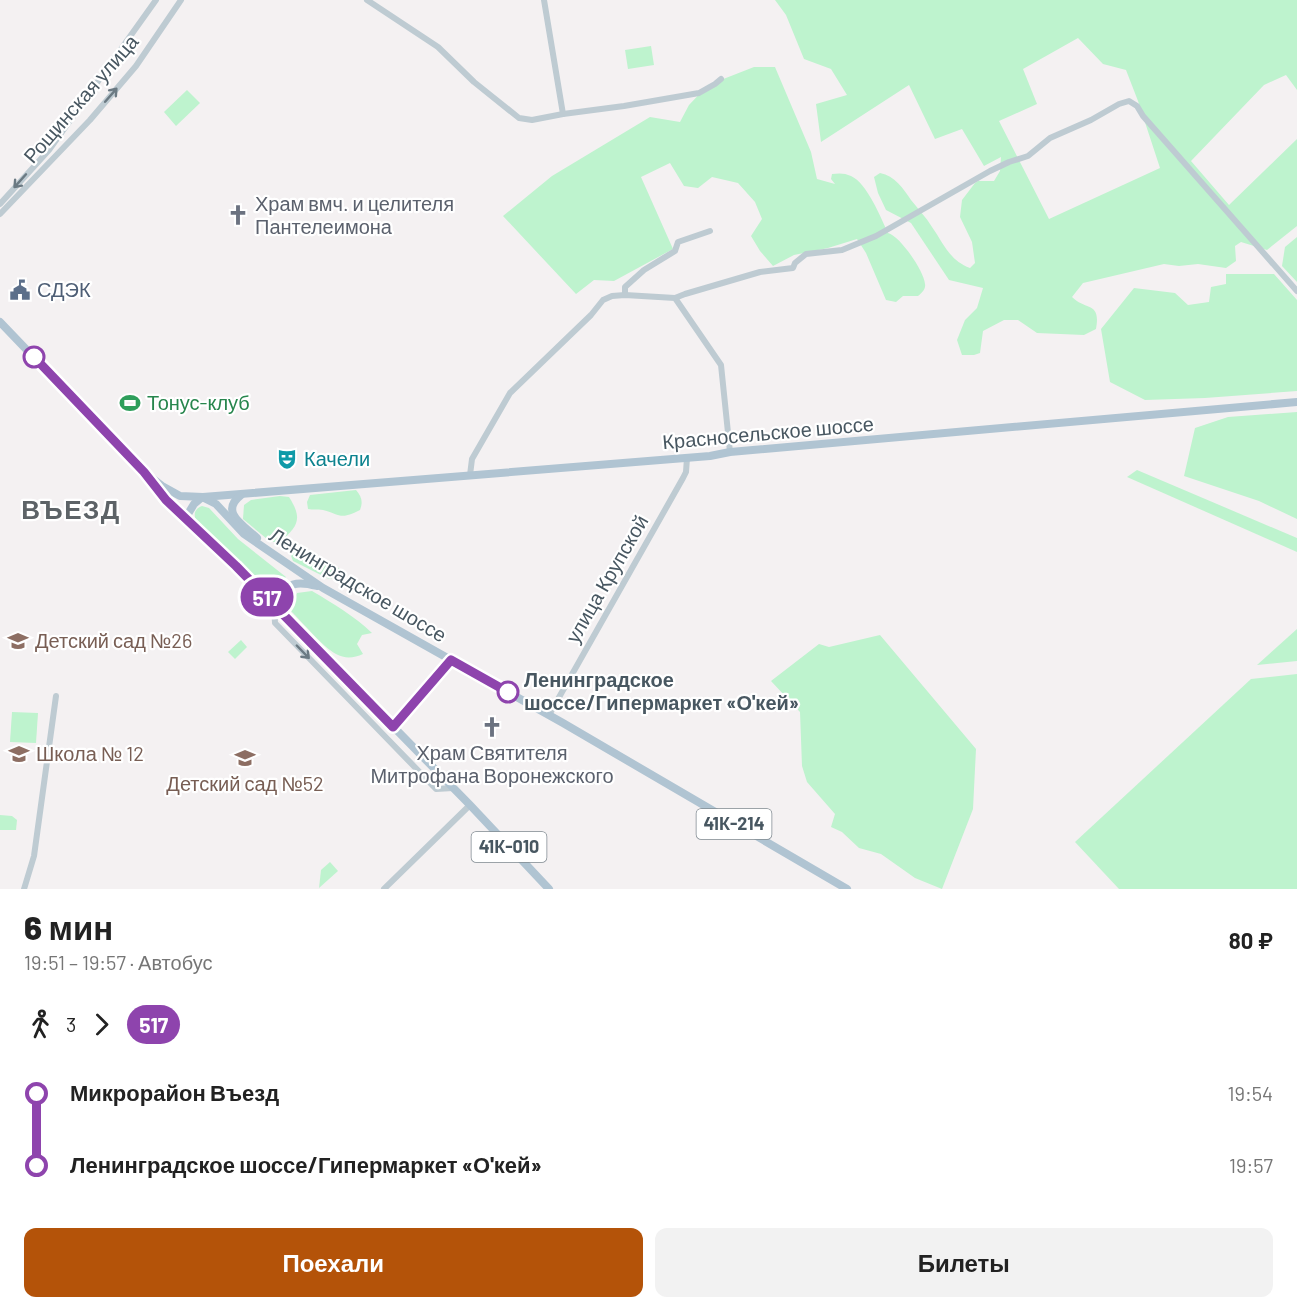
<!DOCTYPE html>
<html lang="ru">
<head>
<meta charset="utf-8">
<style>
	:root { --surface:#fff; --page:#f2f2f2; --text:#222; --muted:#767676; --accent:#b45309 }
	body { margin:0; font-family:Barlow,sans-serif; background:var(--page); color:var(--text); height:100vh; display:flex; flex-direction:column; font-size:22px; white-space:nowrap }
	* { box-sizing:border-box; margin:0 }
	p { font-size:20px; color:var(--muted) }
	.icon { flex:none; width:33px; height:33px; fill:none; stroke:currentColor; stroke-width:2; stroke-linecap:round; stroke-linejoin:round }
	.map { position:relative; height:889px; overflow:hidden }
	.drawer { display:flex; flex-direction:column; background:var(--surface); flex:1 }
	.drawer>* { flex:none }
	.badge { padding:0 12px; border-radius:20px; font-size:21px; line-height:39px }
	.map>.badge { position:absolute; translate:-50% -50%; box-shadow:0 0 0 3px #fff }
	.legs { display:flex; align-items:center; gap:9px; height:66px; padding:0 24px; font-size:20px }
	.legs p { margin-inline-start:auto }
	.summary { display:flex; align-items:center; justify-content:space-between; height:102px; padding:0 24px }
	h1 { font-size:33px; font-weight:800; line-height:45px }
	.action { display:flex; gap:12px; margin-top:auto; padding:12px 24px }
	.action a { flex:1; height:69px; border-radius:12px; background:var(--accent); color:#fff; font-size:24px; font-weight:800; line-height:69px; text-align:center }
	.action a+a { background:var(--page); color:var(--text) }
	ul { padding:0 24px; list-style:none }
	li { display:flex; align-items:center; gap:21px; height:72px; font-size:22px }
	li i { display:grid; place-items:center; width:9px; height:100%; margin:0 8px; background:currentColor }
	li i::after { content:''; width:15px; height:15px; margin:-8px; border:4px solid; border-radius:50%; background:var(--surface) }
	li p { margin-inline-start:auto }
	li:first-child i { background:linear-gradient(#0000 50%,currentColor 0) }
	li:last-child i { background:linear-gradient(currentColor 50%,#0000 0) }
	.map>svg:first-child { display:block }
</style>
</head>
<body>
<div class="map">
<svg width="1297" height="889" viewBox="0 0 1297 889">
	<rect width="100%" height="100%" fill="#f4f1f2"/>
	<g fill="#bef3ce" fill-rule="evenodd">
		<path d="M775,0H1297V90L1286,75L1264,85L1191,161L1229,205L1297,139V226L1267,250L1241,242L1235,246L1236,261L1226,268L1198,264L1179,266L1164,264L1083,283L1072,297C1086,311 1101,301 1096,329L1084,335L1037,333L1018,320H1004L983,331L980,353L974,355H962L957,340L965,320L977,308L983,288L949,280L911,223L886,210L878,193L874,177L880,173C895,176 903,188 911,200C918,209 926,217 932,227C944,244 949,260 970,268L975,263L972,242L960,217L962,200L975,183L978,181H994L1000,171L1001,157L984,166L962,129L935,139L909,85L821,142L816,104L847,95L831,69L804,59L786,15ZM1078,38L1103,64L1126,70L1138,101L1160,168L1049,219L999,121L1037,104L1023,69Z"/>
		<path d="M651,46L654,65L628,69L625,50Z"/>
		<path d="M754,67H775L811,152L817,179L835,184L831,179L832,174C839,173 845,173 851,176C867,183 881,218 888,233C900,236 924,271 925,284C926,289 922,293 918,296H903L896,302L886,300L866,253L857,239L828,248L794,255L773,266L760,251L751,236L762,219L755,202L738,183L712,177L698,188L684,186L670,163L641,177L673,249L614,281L594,280L576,294L503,216L552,176L650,117L680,122L689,105L708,85Z"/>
		<path d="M187,90L200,103L176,126L164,112Z"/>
		<path d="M1297,237V282L1282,266L1285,247Z"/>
		<path d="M1226,274H1274L1297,300V391L1205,398L1145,400L1110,382L1101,329L1134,288L1175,293L1188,305L1209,302L1211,287L1226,284Z"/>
		<path d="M1297,412V519L1259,501L1184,476L1195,428L1228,417Z"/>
		<path d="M1137,470L1297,538V552L1127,477Z"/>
		<path d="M356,490C362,497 363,502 360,510C340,520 341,515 323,510C317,509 313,510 308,509L307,502L310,495Z"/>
		<path d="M280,496L289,497C303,519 298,526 280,542H274L267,539L243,519L244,505L251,500Z"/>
		<path d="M202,506L209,508L238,539L286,577L278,585L273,597L197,522C193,515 194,509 202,506Z"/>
		<path d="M301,548C303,550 304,553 307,555C313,564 329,565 339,568L340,574L335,578L329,579L293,561L290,553L293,549Z"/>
		<path d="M312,591C334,604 354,616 372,633L362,635L357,644L363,654C354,658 345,659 336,654C323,647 302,622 291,611L293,601L297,593Z"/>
		<path d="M1297,629V661L1257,665Z"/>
		<path d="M880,635L976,749L973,809L942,889L915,878L881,854L859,848L842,832L831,827L835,814L807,782L802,766L800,712L771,681L819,644L829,647Z"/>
		<path d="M241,640L247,647L235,659L228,652Z"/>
		<path d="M1297,674V889H1119L1075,842L1251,679Z"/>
		<path d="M12,712L38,713L36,743L10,742Z"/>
		<path d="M0,815L12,816L17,820L16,830H0Z"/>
		<path d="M330,862L338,871L319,888L321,870Z"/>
	</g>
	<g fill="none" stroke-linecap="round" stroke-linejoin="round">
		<g stroke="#becbd2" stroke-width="6">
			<path d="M367,0L438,47L474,82L519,118L532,120L563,114L624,106L699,93L715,84L721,79"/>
			<path d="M544,0L563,114"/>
			<path d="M0,204L49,150L156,0"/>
			<path d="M0,214L90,120L136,66L181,0"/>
			<path d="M625,295V287L644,270L675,251L678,242L710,231"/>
			<path d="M675,298L685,294L760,272L793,268L795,263L806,254L842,250L876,236L990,171L1009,162L1028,156L1050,138L1091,120L1119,104L1129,101L1137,106L1143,116L1297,291"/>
			<path d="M470,475L472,459L510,393L591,315L603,300L612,296L625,295L675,298L721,365L730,452"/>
			<path d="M274,605L275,623L436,789L453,788"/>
			<path d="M549,715L683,478L686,472L687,458"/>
			<path d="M393,727L451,660"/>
			<path d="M24,889L34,856L56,696"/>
			<path d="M384,889L470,805"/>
		</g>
		<g stroke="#b0c4d2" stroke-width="8">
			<path d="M0,322L137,465L167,500L188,521"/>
			<path d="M144,472L162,486L180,496L203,497L710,456L730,452L1297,402"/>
			<path d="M241,495C219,512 243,525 257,538"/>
			<path d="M201,498L194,504L188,514V517L194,526L236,566L470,805L549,889"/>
			<path d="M204,498L216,504L244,534L323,588L563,723L847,889"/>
			<path d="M285,617C281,588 287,578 317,586"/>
		</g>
	</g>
	<defs><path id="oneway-shaft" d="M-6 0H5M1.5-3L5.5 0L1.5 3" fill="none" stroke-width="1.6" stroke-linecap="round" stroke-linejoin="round" transform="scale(1.5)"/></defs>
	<g stroke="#6b7a83">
		<use href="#oneway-shaft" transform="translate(111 95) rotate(-49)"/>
		<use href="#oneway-shaft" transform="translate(20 181) rotate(132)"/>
		<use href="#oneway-shaft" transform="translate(303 652) rotate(46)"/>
	</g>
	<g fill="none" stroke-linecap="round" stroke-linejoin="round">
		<g stroke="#fff" stroke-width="14">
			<path id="line-1" d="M34,357L144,472L166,500L236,566L393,727L451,660L508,692"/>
		</g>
		<use href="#line-1" stroke="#8e44ad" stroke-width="9"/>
	</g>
	<defs>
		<g id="church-bare" transform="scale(1.62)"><path d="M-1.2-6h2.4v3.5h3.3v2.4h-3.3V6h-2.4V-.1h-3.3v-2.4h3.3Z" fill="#6b7280" stroke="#fff" stroke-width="2.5" paint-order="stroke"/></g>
		<g id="civic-bare" transform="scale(1.62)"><path d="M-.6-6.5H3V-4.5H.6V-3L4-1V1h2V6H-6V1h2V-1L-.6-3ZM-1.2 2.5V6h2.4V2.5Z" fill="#5c6f8a" stroke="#fff" stroke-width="2.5" paint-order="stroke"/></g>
		<g id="stadium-bare" transform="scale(1.62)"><path d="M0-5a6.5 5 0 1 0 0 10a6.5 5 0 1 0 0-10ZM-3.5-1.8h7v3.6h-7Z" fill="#2e9e5b" stroke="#fff" stroke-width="2.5" paint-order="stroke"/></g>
		<g id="theatre-bare" transform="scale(1.62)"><path d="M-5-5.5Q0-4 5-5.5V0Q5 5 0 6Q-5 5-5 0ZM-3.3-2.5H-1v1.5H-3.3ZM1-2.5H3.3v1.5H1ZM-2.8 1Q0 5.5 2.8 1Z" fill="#0f9aa8" stroke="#fff" stroke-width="2.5" paint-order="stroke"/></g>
		<g id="school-bare" transform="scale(1.62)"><path d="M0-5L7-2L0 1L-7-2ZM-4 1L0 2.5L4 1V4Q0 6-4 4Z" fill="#8d6e63" stroke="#fff" stroke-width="2.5" paint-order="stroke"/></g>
	</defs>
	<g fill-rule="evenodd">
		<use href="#church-bare" x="238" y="215"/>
		<use href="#civic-bare" x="20" y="290"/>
		<use href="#stadium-bare" x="130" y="403"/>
		<use href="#theatre-bare" x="287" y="459"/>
		<use href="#school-bare" x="18" y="641"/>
		<use href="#church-bare" x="492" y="727"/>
		<use href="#school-bare" x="19" y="754"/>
		<use href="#school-bare" x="245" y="758"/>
	</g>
	<g fill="#fff" stroke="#8e44ad" stroke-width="3">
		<circle cx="34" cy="357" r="10"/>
		<circle cx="508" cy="692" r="10"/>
	</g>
	<g text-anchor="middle" stroke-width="4.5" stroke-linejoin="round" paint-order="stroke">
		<g fill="#fff" stroke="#7f8990" stroke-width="1.5">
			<rect x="696.5" y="809" width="75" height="30" rx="4.5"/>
			<rect x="471.5" y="832" width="75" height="30" rx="4.5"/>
		</g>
		<g font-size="18" font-weight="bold" fill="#485761">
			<text x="734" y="830">41К-214</text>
			<text x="509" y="853">41К-010</text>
		</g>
		<g font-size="20" fill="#485761" stroke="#fff">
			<text transform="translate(81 99) rotate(-49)" y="7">Рощинская улица</text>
			<text transform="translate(768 433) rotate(-5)" y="7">Красносельское шоссе</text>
			<text transform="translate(607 579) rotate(-60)" y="7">улица Крупской</text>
			<text transform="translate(358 585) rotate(31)" y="7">Ленинградское шоссе</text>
		</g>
		<g font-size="20" fill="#5b616d" stroke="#fff" text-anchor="start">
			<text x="255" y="211">Храм вмч. и целителя<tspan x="255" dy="23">Пантелеимона</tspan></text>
			<text x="492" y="760" text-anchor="middle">Храм Святителя<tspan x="492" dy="23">Митрофана Воронежского</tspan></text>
		</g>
		<g font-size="20" fill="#4e5e75" stroke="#fff" text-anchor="start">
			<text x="37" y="297">СДЭК</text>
		</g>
		<g font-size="20" fill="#27864d" stroke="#fff" text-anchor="start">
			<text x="147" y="410">Тонус-клуб</text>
		</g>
		<g font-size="20" fill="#0d838f" stroke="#fff" text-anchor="start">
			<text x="304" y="466">Качели</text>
		</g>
		<g font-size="20" fill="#785e54" stroke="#fff" text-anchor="start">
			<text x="35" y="648">Детский сад №26</text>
			<text x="36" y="761">Школа № 12</text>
			<text x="245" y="791" text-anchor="middle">Детский сад №52</text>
		</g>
		<g font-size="20" font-weight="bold" fill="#485761" stroke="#fff" text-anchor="start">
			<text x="524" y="687">Ленинградское<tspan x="524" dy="23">шоссе/Гипермаркет «О'кей»</tspan></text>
		</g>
		<g font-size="26" font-weight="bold" letter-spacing="1.5" fill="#5d6367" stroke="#fff">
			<text x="71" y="519">ВЪЕЗД</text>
		</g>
	</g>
</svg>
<b class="badge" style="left:267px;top:597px;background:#8e44ad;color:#fff">517</b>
</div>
<section class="drawer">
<div class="summary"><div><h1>6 мин</h1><p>19:51 – 19:57 · Автобус</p></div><b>80 ₽</b></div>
<div class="legs"><svg class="icon" aria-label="walk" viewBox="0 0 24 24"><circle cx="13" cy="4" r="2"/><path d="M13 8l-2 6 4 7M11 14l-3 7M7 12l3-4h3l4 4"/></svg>3<svg class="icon" aria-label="forward" viewBox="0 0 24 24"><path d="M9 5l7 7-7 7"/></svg><b class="badge" style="background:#8e44ad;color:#fff">517</b></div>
<ul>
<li><i style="color:#8e44ad"></i><b>Микрорайон Въезд</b><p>19:54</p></li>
<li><i style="color:#8e44ad"></i><b>Ленинградское шоссе/Гипермаркет «О'кей»</b><p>19:57</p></li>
</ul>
<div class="action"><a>Поехали</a><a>Билеты</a></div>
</section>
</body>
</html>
